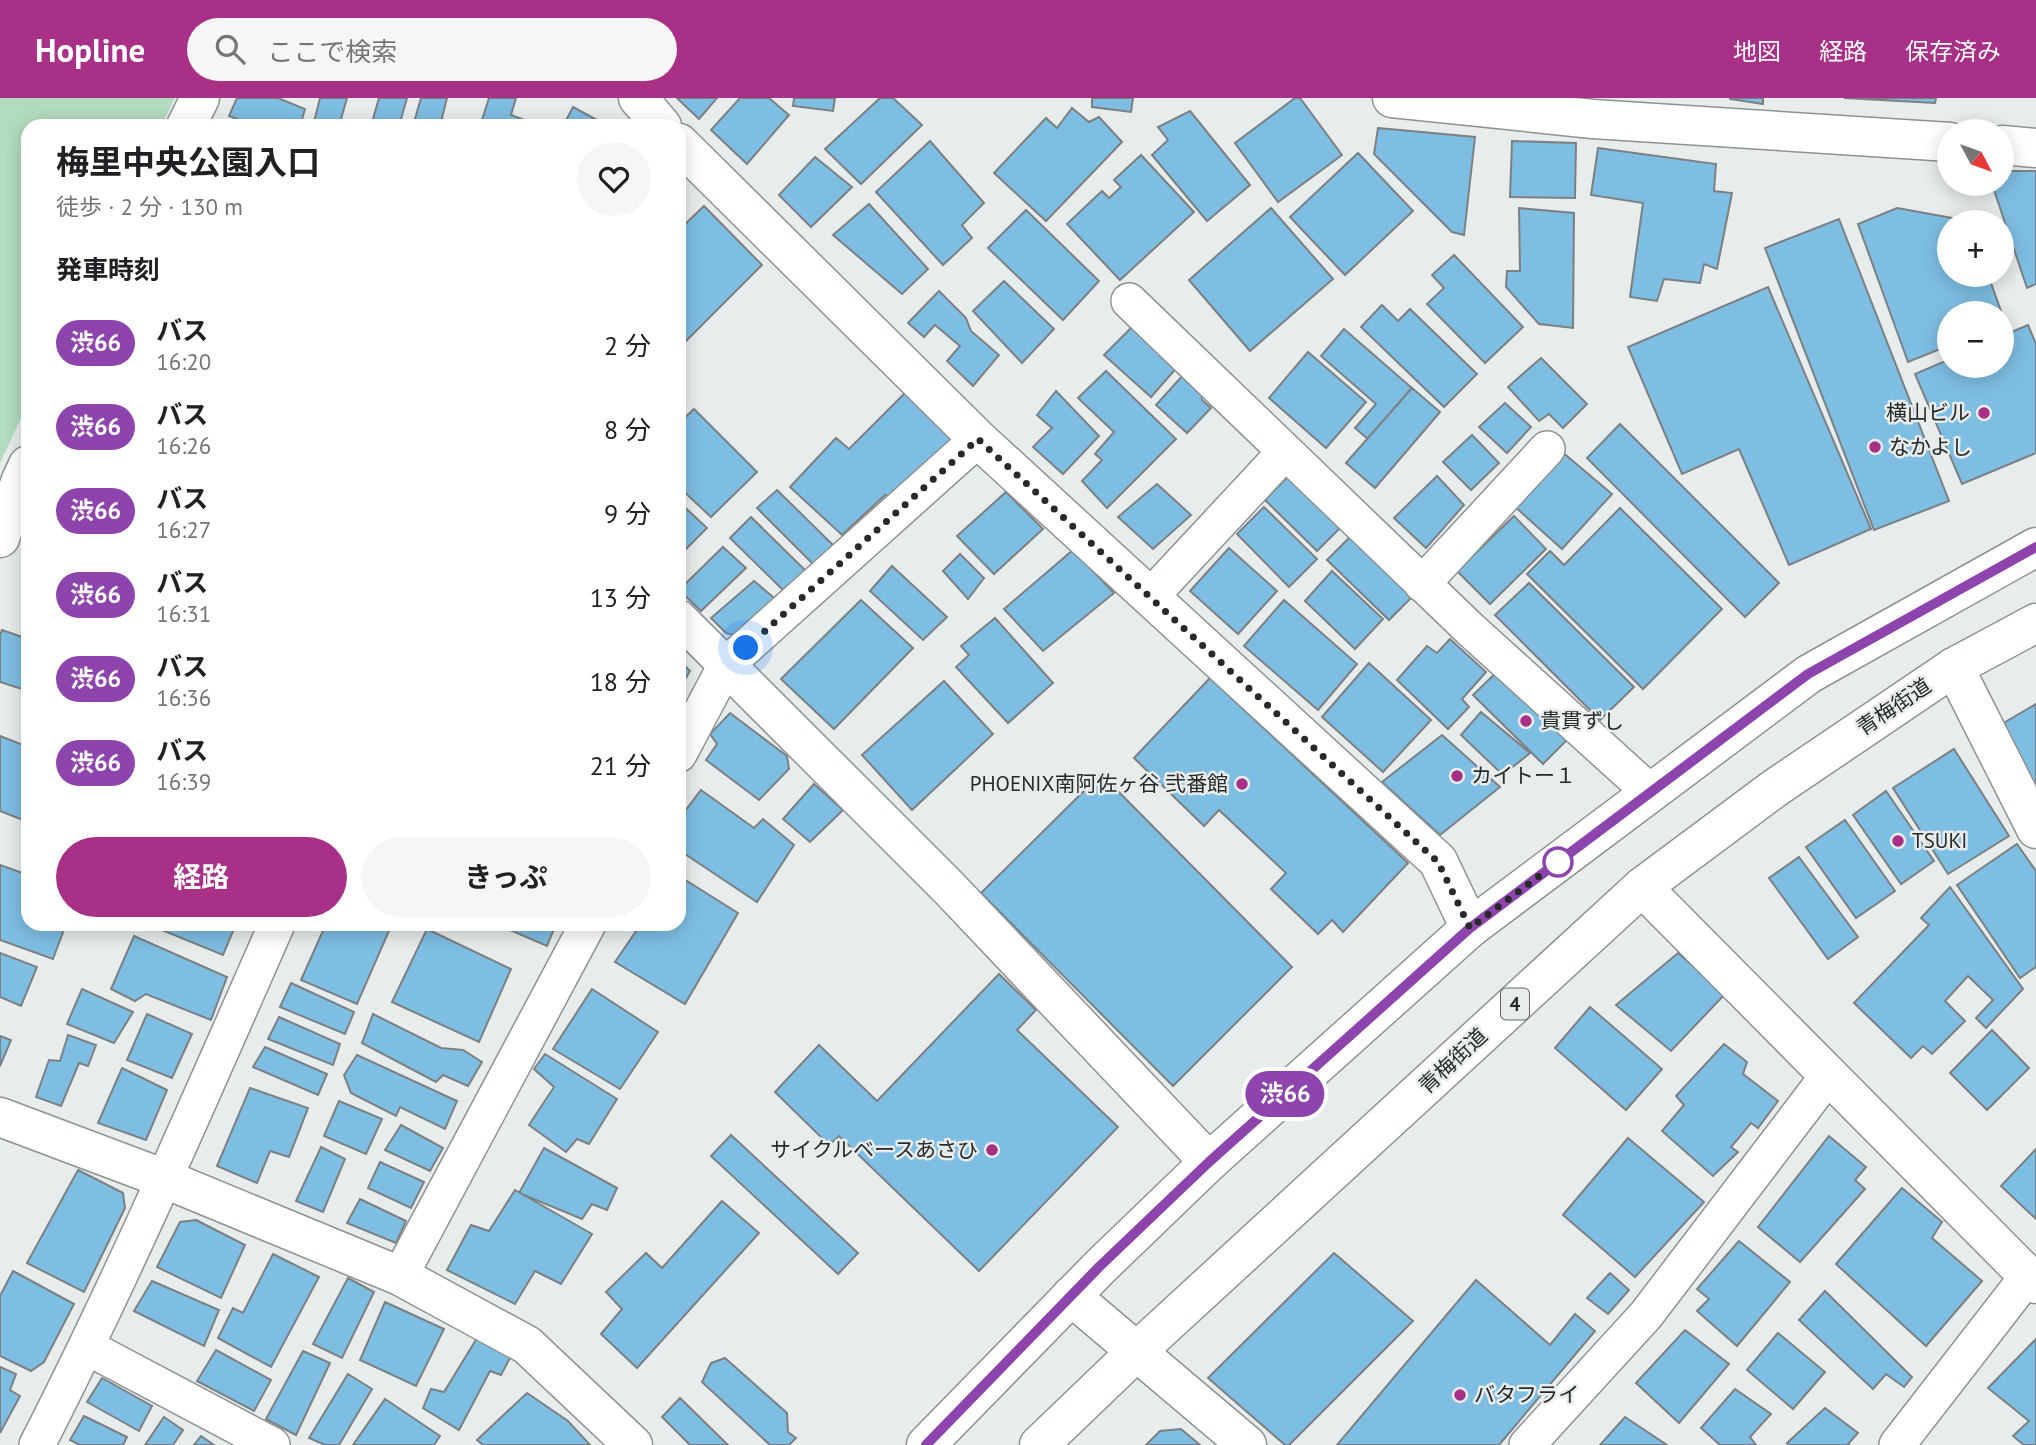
<!DOCTYPE html>
<html lang="ja">
<head>
<meta charset="utf-8">
<style>
	:root { --surface:#fff; --page:#f6f6f6; --text:#202124; --muted:#757577; --accent:#a83087 }
	body { margin:0; font-family:"PT Sans","Noto Sans JP",sans-serif; background:var(--page); color:var(--text); height:100vh; display:flex; flex-direction:column; font-size:26px; white-space:nowrap }
	* { box-sizing:border-box; margin:0 }
	p { font-size:23px; color:var(--muted) }
	.icon { flex:none; width:38px; height:38px; fill:none; stroke:currentColor; stroke-width:2; stroke-linecap:round; stroke-linejoin:round }
	.map { position:relative; flex:1; overflow:hidden }
	.side { position:absolute; left:21px; top:21px; width:665px; height:812px; display:flex; flex-direction:column; background:var(--surface); border-radius:21px; box-shadow:0 4px 18px #0003 }
	.side>* { flex:none }
	.badge { padding:0 14px; border-radius:23px; font-size:24px; line-height:46px }
	.needle { width:46px; rotate:131deg }
	.fabs { position:absolute; left:1937px; top:21px; display:grid; gap:14px }
	.fabs a { display:grid; place-items:center; width:77px; height:77px; border-radius:50%; background:var(--surface); box-shadow:0 4px 18px #0003; font-size:35px }
	.you { position:absolute; width:35px; height:35px; margin:-18px; border:5px solid #fff; border-radius:50%; background:#1a73e8; box-shadow:0 0 0 10px #1a73e833 }
	.map>.badge { position:absolute; translate:-50% -50%; box-shadow:0 0 0 4px #fff }
	h2 { padding:0 35px; font-size:26px; line-height:63px }
	.round { display:grid; place-items:center; flex:none; width:74px; height:74px; border-radius:37px; background:var(--page) }
	.overview { display:flex; align-items:center; justify-content:space-between; height:119px; padding:0 35px }
	h1 { font-size:33px; font-weight:700; line-height:52px }
	.button { display:flex; gap:14px; margin-top:auto; padding:14px 35px }
	.button a { flex:1; height:80px; border-radius:42px; background:var(--accent); color:#fff; font-size:28px; font-weight:700; line-height:80px; text-align:center }
	.button a+a { background:var(--page); color:var(--text) }
	ul { padding:0; list-style:none }
	li { display:flex; align-items:center; gap:21px; height:84px; padding:0 35px }
	li div { flex:1 }
	li b { display:block; font-size:26px }
	li em { font-style:normal }
	li .badge { min-width:77px; font-weight:700; text-align:center }
	header { display:flex; align-items:center; gap:42px; box-sizing:border-box; height:98px; padding:0 35px; background:var(--accent); color:#fff }
	header strong { font-size:33px }
	nav { display:flex; gap:38px; margin-inline-start:auto; font-size:24px }
	.search { width:490px; height:63px; background:var(--page); display:flex; align-items:center; gap:18px; box-sizing:border-box; padding:0 24px; border-radius:38px; color:var(--muted); font-size:26px }
	.map>svg:first-child { display:block }
</style>
</head>
<body>
<header>
<strong>Hopline</strong>
<div class="search"><svg class="icon" aria-label="search" viewBox="0 0 24 24"><circle cx="10" cy="10" r="6"/><path d="M15 15l6 6"/></svg>ここで検索</div>
<nav><a>地図</a><a>経路</a><a>保存済み</a></nav>
</header>
<div class="map">
<svg width="2036" height="1347" viewBox="0 0 2036 1347">
	<rect width="100%" height="100%" fill="#e7eced"/>
	<path fill="#b2dbbf" d="M0,0H175L161,28H28V305L0,365Z"/>
	<g fill="#7ebee3" stroke="#7c8082" stroke-width="2">
		<path d="M237,0H278L305,11L300,28H255L229,18Z"/>
		<path d="M320,0H347L339,28H313Z"/>
		<path d="M379,0H407L399,28H371Z"/>
		<path d="M421,0H447L440,28H413Z"/>
		<path d="M489,0H516L511,17L530,24L528,28H480Z"/>
		<path d="M677,0H717L699,21Z"/>
		<path d="M740,0H769L789,17L747,66L711,32Z"/>
		<path d="M794,0H835L833,13L793,8Z"/>
		<path d="M880,0H893L922,27L861,86L825,51Z"/>
		<path d="M1092,0H1133L1131,14L1092,9Z"/>
		<path d="M1295,0H1300L1342,57L1278,104L1235,45Z"/>
		<path d="M1730,0H1763V6L1730,1Z"/>
		<path d="M1844,0H1936L1935,5Z"/>
		<path d="M573,9L608,28H563Z"/>
		<path d="M1072,10L1089,24L1099,19L1122,44L1046,123L994,75L1046,20L1057,30Z"/>
		<path d="M1190,13L1250,87L1207,123L1152,57L1168,42L1158,29Z"/>
		<path d="M1378,30L1475,39L1464,137L1452,134L1374,56Z"/>
		<path d="M930,43L984,105L962,127L972,140L943,167L876,94Z"/>
		<path d="M1512,43L1576,45L1575,100L1510,99Z"/>
		<path d="M1598,50L1716,66L1714,93L1732,95L1717,171L1704,166L1700,185L1664,181L1657,203L1630,199L1643,105L1591,97Z"/>
		<path d="M1358,55L1413,113L1345,177L1290,119Z"/>
		<path d="M1141,57L1194,114L1120,182L1067,126L1102,93L1109,100L1121,89L1114,82Z"/>
		<path d="M815,59L852,89L811,129L779,97Z"/>
		<path d="M2002,73H2036V186L2027,190L1992,86H2002Z"/>
		<path d="M869,106L928,171L902,196L833,137Z"/>
		<path d="M704,108L762,167L679,250V132Z"/>
		<path d="M1271,110L1333,181L1250,253L1189,182Z"/>
		<path d="M1519,110L1574,115L1573,230L1539,226L1506,189L1507,173H1520Z"/>
		<path d="M1897,110L1969,123L1950,124V177H1988L2005,224L2002,225V215H1950V247L1908,264L1858,126Z"/>
		<path d="M1026,112L1099,183L1063,222L988,150Z"/>
		<path d="M1839,121L1949,403L1874,432L1765,150Z"/>
		<path d="M1454,157L1523,229L1485,265L1427,206L1444,190L1432,177Z"/>
		<path d="M1004,183L1054,231L1022,265L973,213Z"/>
		<path d="M1768,189L1871,431L1789,467L1739,351L1682,376L1628,249Z"/>
		<path d="M939,193L966,220L971,233L999,257L973,288L947,263L960,248L935,227L924,239L908,225Z"/>
		<path d="M1382,207L1398,223L1410,211L1477,276L1444,309L1361,229Z"/>
		<path d="M1136,225L1179,267L1151,299L1104,257Z"/>
		<path d="M2028,227L2036,246V355L1962,386L1915,276L1950,261V268H2002V238Z"/>
		<path d="M1344,231L1412,290L1368,341L1355,330L1376,306L1321,258Z"/>
		<path d="M1308,254L1366,304L1326,350L1269,300Z"/>
		<path d="M1541,260L1587,306L1563,330L1549,316L1539,323L1508,289Z"/>
		<path d="M1106,273L1176,341L1107,410L1082,383L1102,362L1095,356L1114,334L1078,300Z"/>
		<path d="M1185,275L1201,289L1202,302L1211,310L1187,335L1156,307Z"/>
		<path d="M1412,290L1440,314L1375,390L1346,365Z"/>
		<path d="M908,292L957,338L893,401L885,397L842,437L790,389L836,340L849,351Z"/>
		<path d="M1056,293L1099,338L1063,376L1033,349L1052,330L1037,317Z"/>
		<path d="M1505,305L1531,329L1507,355L1479,329Z"/>
		<path d="M694,311L757,374L711,419L679,389V325Z"/>
		<path d="M1620,326L1779,485L1745,519L1587,360Z"/>
		<path d="M1472,337L1499,365L1471,392L1443,364Z"/>
		<path d="M1561,353L1612,396L1562,451L1513,407Z"/>
		<path d="M1289,377L1341,429L1317,453L1265,402Z"/>
		<path d="M1437,378L1464,407L1426,450L1394,420Z"/>
		<path d="M1157,386L1191,417L1153,451L1118,419Z"/>
		<path d="M777,392L833,447L816,469L757,410Z"/>
		<path d="M1006,394L1043,431L994,476L957,438Z"/>
		<path d="M679,404L707,430L679,458Z"/>
		<path d="M1264,409L1317,461L1289,489L1237,436Z"/>
		<path d="M1620,410L1722,511L1643,591L1527,476L1550,453L1564,467Z"/>
		<path d="M1514,418L1546,451L1490,506L1457,473Z"/>
		<path d="M751,419L806,473L787,496L730,440Z"/>
		<path d="M1353,436L1415,496L1389,522L1327,462Z"/>
		<path d="M723,449L746,470L701,513L679,492Z"/>
		<path d="M1229,450L1277,493L1238,536L1190,493Z"/>
		<path d="M1073,452L1114,495L1043,553L1004,511Z"/>
		<path d="M960,456L984,480L968,501L943,473Z"/>
		<path d="M892,468L947,519L923,542L870,493Z"/>
		<path d="M1332,473L1383,521L1355,551L1305,503Z"/>
		<path d="M754,483L779,504L741,539L726,535L711,520Z"/>
		<path d="M1529,485L1634,589L1600,622L1495,517Z"/>
		<path d="M861,502L913,550L834,631L781,581Z"/>
		<path d="M1284,502L1357,566L1318,612L1244,548Z"/>
		<path d="M995,520L1053,585L1008,625L956,569L969,557L961,548Z"/>
		<path d="M2,532L28,541V593L0,584V537Z"/>
		<path d="M1450,541L1486,574L1462,601L1469,609L1448,631L1397,582L1427,548L1437,555Z"/>
		<path d="M679,551L685,555L682,565L690,573L679,592Z"/>
		<path d="M1369,565L1431,622L1383,674L1322,619Z"/>
		<path d="M1501,570L1570,639L1543,666L1473,597Z"/>
		<path d="M1210,580L1408,765L1343,834L1332,822L1318,836L1271,791L1286,775L1219,712L1204,728L1134,660Z"/>
		<path d="M944,583L993,636L912,712L862,657Z"/>
		<path d="M2036,606V693L2000,627Z"/>
		<path d="M1481,614L1530,655L1503,677L1461,637Z"/>
		<path d="M730,615L787,658L789,671L759,702L706,662L717,646L710,636Z"/>
		<path d="M1442,637L1500,689L1440,737L1382,684Z"/>
		<path d="M0,638L28,649V724L0,713Z"/>
		<path d="M1954,651L2009,738L1948,776L1893,690Z"/>
		<path d="M1101,676L1292,869L1173,988L981,795Z"/>
		<path d="M814,686L843,712L810,744L783,721Z"/>
		<path d="M701,692L754,730L763,721L794,747L757,804L679,752V721Z"/>
		<path d="M1886,693L1934,763L1901,786L1853,717Z"/>
		<path d="M1845,722L1895,793L1856,820L1806,749Z"/>
		<path d="M2017,746L2036,773V869L2020,880L1957,787Z"/>
		<path d="M1799,759L1858,839L1828,861L1769,780Z"/>
		<path d="M0,767L28,777V826H66L53,861L0,842Z"/>
		<path d="M679,778L738,815L685,906L615,864L641,826H679Z"/>
		<path d="M1950,789L2023,891L1986,930L1976,920L1993,902L1968,878L1945,903L1965,923L1932,956L1923,948L1911,960L1854,905L1929,827L1921,820Z"/>
		<path d="M153,826H236L223,857L152,828Z"/>
		<path d="M326,826H392L357,906L301,882Z"/>
		<path d="M496,826H556L547,848Z"/>
		<path d="M427,831L511,871L479,944L392,904Z"/>
		<path d="M134,838L227,879L211,922L146,896L135,903L111,891Z"/>
		<path d="M0,855L37,869L21,908L0,899Z"/>
		<path d="M1678,855L1725,896L1671,953L1616,907Z"/>
		<path d="M999,876L1036,912L1017,932L1118,1029L979,1173L839,1038L829,1047L775,994L819,947L877,1003Z"/>
		<path d="M291,885L354,914L345,936L280,909Z"/>
		<path d="M82,891L133,914L114,945L67,926Z"/>
		<path d="M592,891L658,934L620,991L553,951Z"/>
		<path d="M1590,909L1662,971L1626,1012L1555,950Z"/>
		<path d="M147,916L192,936L172,980L127,962Z"/>
		<path d="M373,916L441,950L463,952L482,964L468,988L443,977L436,984L362,945Z"/>
		<path d="M279,919L340,946L333,967L268,941Z"/>
		<path d="M1992,932L2029,970L1987,1012L1950,975Z"/>
		<path d="M68,937L96,947L88,968L79,965L61,1008L36,999L49,962L60,963Z"/>
		<path d="M0,938L11,942L0,968Z"/>
		<path d="M1724,946L1747,964L1743,976L1778,1003L1758,1030L1751,1025L1731,1049L1738,1054L1713,1078L1662,1033L1684,1007L1676,998Z"/>
		<path d="M265,949L327,976L318,997L253,969Z"/>
		<path d="M545,956L617,1001L589,1046L577,1041L566,1054L529,1027L554,989L534,971Z"/>
		<path d="M357,957L457,1003L445,1031L400,1009L396,1018L351,995L344,977Z"/>
		<path d="M122,970L167,992L146,1042L98,1025Z"/>
		<path d="M250,990L308,1010L289,1059L270,1053L257,1085L217,1068Z"/>
		<path d="M339,1003L382,1021L366,1056L324,1038Z"/>
		<path d="M401,1027L443,1050L430,1073L385,1052Z"/>
		<path d="M731,1037L858,1155L838,1176L711,1058Z"/>
		<path d="M1829,1038L1866,1069L1855,1082L1865,1091L1800,1164L1758,1129Z"/>
		<path d="M1628,1040L1704,1104L1635,1179L1563,1117Z"/>
		<path d="M321,1049L345,1061L323,1114L296,1103Z"/>
		<path d="M544,1050L617,1090L607,1112L592,1106L582,1121L519,1095Z"/>
		<path d="M2036,1051V1121L2001,1088Z"/>
		<path d="M380,1064L424,1084L411,1110L368,1090Z"/>
		<path d="M78,1072L123,1095L125,1110L84,1194L27,1165Z"/>
		<path d="M1902,1090L1942,1124L1932,1140L1982,1183L1926,1248L1836,1166Z"/>
		<path d="M515,1092L592,1136L561,1186L535,1173L515,1206L447,1172L471,1127L489,1133Z"/>
		<path d="M360,1101L406,1123L396,1145L347,1125Z"/>
		<path d="M722,1103L759,1135L637,1270L601,1236L622,1211L606,1194L646,1155L662,1170Z"/>
		<path d="M196,1122L245,1147L221,1200L157,1169L180,1124Z"/>
		<path d="M1739,1143L1790,1184L1737,1248L1697,1213L1709,1201L1697,1191Z"/>
		<path d="M1334,1155L1413,1223L1289,1347H1285L1208,1280Z"/>
		<path d="M273,1156L319,1179L271,1269L218,1240L233,1210L243,1215Z"/>
		<path d="M13,1173L74,1206L44,1264L31,1273L0,1258V1198Z"/>
		<path d="M1610,1175L1629,1192L1608,1216L1587,1200Z"/>
		<path d="M348,1180L374,1194L342,1260L313,1246Z"/>
		<path d="M1476,1182L1550,1247L1575,1216L1595,1233L1499,1347H1337Z"/>
		<path d="M152,1183L219,1212L204,1248L134,1213Z"/>
		<path d="M1825,1193L1912,1279L1904,1289L1886,1276L1873,1291L1799,1222Z"/>
		<path d="M385,1204L444,1231L416,1288L360,1262Z"/>
		<path d="M1685,1232L1729,1266L1679,1325L1636,1285Z"/>
		<path d="M1778,1235L1825,1274L1793,1311L1747,1272Z"/>
		<path d="M477,1240L511,1258L501,1277L490,1273L459,1332L423,1310L431,1291L444,1294Z"/>
		<path d="M2036,1241V1347H2024L2013,1338L2029,1323L1988,1290Z"/>
		<path d="M216,1252L271,1282L254,1313L197,1283Z"/>
		<path d="M303,1253L330,1265L296,1337L266,1321Z"/>
		<path d="M725,1260L787,1315L788,1334L796,1340L789,1347H770L702,1284L711,1265Z"/>
		<path d="M0,1269L16,1276L10,1292L20,1298L0,1335Z"/>
		<path d="M348,1276L372,1291L339,1347H325L309,1340Z"/>
		<path d="M102,1280L152,1308L139,1333L87,1304Z"/>
		<path d="M1735,1291L1771,1316L1750,1339L1756,1347H1720L1701,1330Z"/>
		<path d="M527,1295L568,1323L590,1347H483L477,1342Z"/>
		<path d="M680,1300L728,1347H690L662,1319Z"/>
		<path d="M385,1301L440,1338L434,1347H353Z"/>
		<path d="M1825,1310L1858,1335L1848,1346L1850,1347H1789L1787,1345Z"/>
		<path d="M84,1318L127,1339L123,1347H80L70,1342Z"/>
		<path d="M164,1319L183,1332L173,1347H145Z"/>
		<path d="M1625,1319L1667,1347H1600Z"/>
		<path d="M1181,1331L1200,1347H1146L1160,1333Z"/>
		<path d="M201,1338L214,1347H194Z"/>
	</g>
	<g fill="none" stroke-linecap="round" stroke-linejoin="round">
		<g stroke="#8d9293" stroke-width="38">
			<g id="lane">
				<path d="M1129,203L1470,531L1651,695"/>
				<path d="M1422,486L1547,351"/>
				<path d="M1150,499L1285,354"/>
				<path d="M679,520L726,567"/>
				<path d="M679,656L726,567L978,341"/>
				<path d="M400,1178L588,826"/>
				<path d="M87,1249L272,1347"/>
				<path d="M37,1347C124,1177 200,1001 277,826"/>
				<path d="M1527,1347L1646,1217L1828,978"/>
				<path d="M1897,1347L2028,1178"/>
			</g>
		</g>
		<g stroke="#8d9293" stroke-width="41">
			<g id="street">
				<path d="M638,0L662,28"/>
				<path d="M1392,0L1593,21L1950,44"/>
				<path d="M186,28L200,0"/>
				<path d="M679,45L978,341L1438,763L1470,830"/>
				<path d="M2002,47L2036,50"/>
				<path d="M0,440L21,382L28,367"/>
				<path d="M726,567L949,790L1209,1064"/>
				<path d="M1954,569L2036,731"/>
				<path d="M1642,789L2036,1186"/>
				<path d="M0,1019L165,1081L400,1178L527,1247L633,1347"/>
				<path d="M1071,1198L1247,1347"/>
			</g>
		</g>
		<g stroke="#8d9293" stroke-width="41">
			<g id="primary">
				<path d="M926,1347L1100,1169L1209,1064L1470,830L1809,576L2036,449"/>
				<path d="M1039,1347L1136,1254L1642,789L1775,690L1954,569L2036,525"/>
			</g>
		</g>
		<use href="#lane" stroke="#fff" stroke-width="35"/>
		<use href="#street" stroke="#fff" stroke-width="38"/>
		<use href="#primary" stroke="#fff" stroke-width="38"/>
	</g>
	<g fill="none" stroke-linecap="round" stroke-linejoin="round">
		<g stroke="#fff" stroke-width="16">
			<path id="line" d="M926,1347L1100,1168L1209,1064L1470,830L1808,576L2036,449"/>
		</g>
		<use href="#line" stroke="#8e44ad" stroke-width="10"/>
		<path stroke="#27292a" stroke-width="7" stroke-dasharray="0 12.6" d="M746,550L978,341L1438,764L1470,830L1558,764"/>
	</g>
	<g fill="#a83087" stroke="#e7eced" stroke-width="2.5">
		<circle cx="1984" cy="315" r="7"/>
		<circle cx="1875" cy="349" r="7"/>
		<circle cx="1526" cy="623" r="7"/>
		<circle cx="1457" cy="678" r="7"/>
		<circle cx="1242" cy="686" r="7"/>
		<circle cx="1898" cy="743" r="7"/>
		<circle cx="992" cy="1052" r="7"/>
		<circle cx="1460" cy="1297" r="7"/>
	</g>
	<circle fill="#fff" stroke="#8e44ad" stroke-width="3.5" cx="1558" cy="764" r="14"/>
	<g text-anchor="middle" stroke-width="5" stroke-linejoin="round" paint-order="stroke">
		<rect fill="#e7eced" stroke="#616464" stroke-width="2" x="1501" y="890.5" width="28" height="31" rx="5"/>
		<g font-size="19" font-weight="bold" fill="#27292a">
			<text x="1515" y="913">4</text>
		</g>
		<g font-size="21" fill="#27292a" stroke="#e7eced" text-anchor="start">
			<text x="1970" y="322" text-anchor="end">横山ビル</text>
			<text x="1889" y="356">なかよし</text>
			<text x="1540" y="630">貴貫ずし</text>
			<text x="1471" y="685">カイトー１</text>
			<text x="1228" y="693" text-anchor="end">PHOENIX南阿佐ヶ谷 弐番館</text>
			<text x="1912" y="750">TSUKI</text>
			<text x="978" y="1059" text-anchor="end">サイクルベースあさひ</text>
			<text x="1474" y="1304">バタフライ</text>
		</g>
		<g font-size="21" fill="#27292a" stroke="#e7eced">
			<text transform="translate(1894 609) rotate(-34)" y="7">青梅街道</text>
			<text transform="translate(1453 963) rotate(-43)" y="7">青梅街道</text>
		</g>
	</g>
</svg>
<div class="fabs">
<a><svg class="needle" viewBox="-14 -14 28 28"><path d="M0-13l5 13h-10z" fill="#e53935"/><path d="M0 13l5-13h-10z" fill="#757577"/></svg></a>
<a>+</a>
<a>−</a>
</div>
<div class="you" style="left:746px;top:550px"></div>
<b class="badge" style="left:1285px;top:996px;background:#8e44ad;color:#fff">渋66</b>
<section class="side">
<div class="overview"><div><h1>梅里中央公園入口</h1><p>徒歩 · 2 分 · 130 m</p></div><a class="round"><svg class="icon" aria-label="heart" viewBox="0 0 24 24"><path d="M12 20l-8-8c-3-5 5-10 8-4 3-6 11-1 8 4z"/></svg></a></div>
<h2>発車時刻</h2>
<ul>
<li><span class="badge" style="background:#8e44ad;color:#fff">渋66</span><div><b>バス</b><p>16:20</p></div><em>2 分</em></li>
<li><span class="badge" style="background:#8e44ad;color:#fff">渋66</span><div><b>バス</b><p>16:26</p></div><em>8 分</em></li>
<li><span class="badge" style="background:#8e44ad;color:#fff">渋66</span><div><b>バス</b><p>16:27</p></div><em>9 分</em></li>
<li><span class="badge" style="background:#8e44ad;color:#fff">渋66</span><div><b>バス</b><p>16:31</p></div><em>13 分</em></li>
<li><span class="badge" style="background:#8e44ad;color:#fff">渋66</span><div><b>バス</b><p>16:36</p></div><em>18 分</em></li>
<li><span class="badge" style="background:#8e44ad;color:#fff">渋66</span><div><b>バス</b><p>16:39</p></div><em>21 分</em></li>
</ul>
<div class="button"><a>経路</a><a>きっぷ</a></div>
</section>
</div>
</body>
</html>
